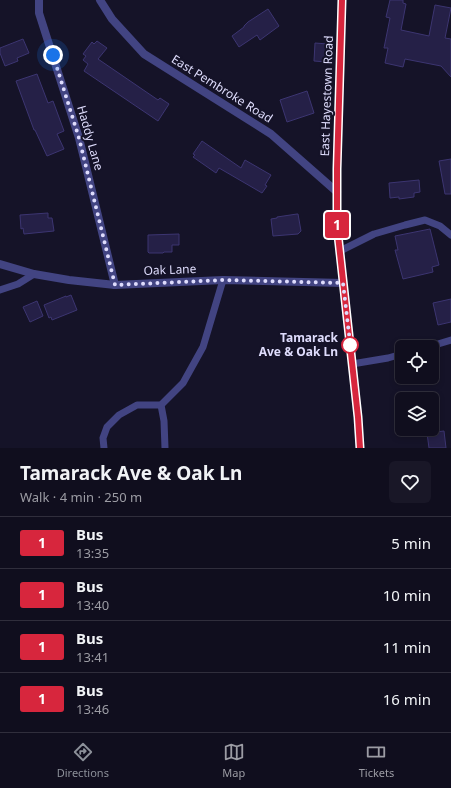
<!DOCTYPE html>
<html lang="en">
<head>
<meta charset="utf-8">
<style>
	:root { --surface:#100e1e; --page:#191727; --text:#f1f3f6; --muted:#9c9ca4; --line:#302e3c; --accent:#8c9099 }
	body { margin:0; font-family:"Noto Sans",sans-serif; background:var(--page); color:var(--text); height:100vh; display:flex; flex-direction:column; font-size:15px; white-space:nowrap }
	* { box-sizing:border-box; margin:0 }
	p { font-size:13px; color:var(--muted) }
	.icon { flex:none; width:22px; height:22px; fill:none; stroke:currentColor; stroke-width:2; stroke-linecap:round; stroke-linejoin:round }
	.map { position:relative; height:448px; overflow:hidden }
	.details { display:flex; flex-direction:column; background:var(--surface); flex:1 }
	.details>* { flex:none }
	.badge { padding:0 8px; border-radius:3px; font-size:14px; line-height:26px }
	.controls { position:absolute; left:395px; top:340px; display:grid; gap:8px }
	.controls a { display:grid; place-items:center; width:44px; height:44px; border-radius:6px; background:var(--surface); box-shadow:0 2px 6px #0003,0 0 0 1px var(--line); font-size:20px }
	.you { position:absolute; width:20px; height:20px; margin:-10px; border:3px solid #fff; border-radius:50%; background:#1a73e8; box-shadow:0 0 0 6px #1a73e833 }
	.map>.badge { position:absolute; translate:-50% -50%; box-shadow:0 0 0 2px #fff }
	.round { display:grid; place-items:center; flex:none; width:42px; height:42px; border-radius:6px; background:var(--page) }
	.head { display:flex; align-items:center; justify-content:space-between; height:68px; padding:0 20px }
	h1 { font-size:19px; font-weight:700; line-height:30px }
	ul { padding:0; list-style:none }
	li { display:flex; align-items:center; gap:12px; height:52px; padding:0 20px; border-top:1px solid var(--line) }
	li div { flex:1 }
	li b { display:block; font-size:15px }
	li em { font-style:normal }
	li .badge { min-width:44px; font-weight:700; text-align:center }
	.tabs { display:flex; justify-content:space-around; align-items:center; height:56px; border-top:1px solid var(--line); background:var(--surface); font-size:11px; color:var(--muted) }
	.tabs a { display:grid; justify-items:center; gap:2px }
	.tabs .current { color:var(--accent) }
	.map>svg:first-child { display:block }
</style>
</head>
<body>
<div class="map">
<svg width="451" height="448" viewBox="0 0 451 448">
	<rect width="100%" height="100%" fill="#151328"/>
	<g fill="#252047" stroke="#3c3571">
		<path d="M390,0H403V3L406,4L401,30L429,36L435,5L451,8L445,38L451,39V77L441,66L405,59L403,67L385,63L388,48H384L390,18L386,17Z"/>
		<path d="M268,9L279,26L260,40L257,35L239,47L232,36L244,27V26L248,22Z"/>
		<path d="M23,39L29,53L17,58L18,61L5,66L0,53V48Z"/>
		<path d="M97,41L107,48L98,59L158,100L160,98L169,104L158,121L84,71L88,64L83,60L86,56L83,54L92,42L94,44Z"/>
		<path d="M315,43L328,44L327,62L314,61Z"/>
		<path d="M37,74L48,103L53,101L64,131L57,134L64,149L47,156L35,130H34L16,81Z"/>
		<path d="M307,91L314,113L287,122L280,100Z"/>
		<path d="M202,141L241,168L245,160L271,175L265,185L267,186L262,193L219,168L216,173L193,157L195,155L193,154Z"/>
		<path d="M451,159V194H445L439,161Z"/>
		<path d="M419,180L420,192L414,193V197L399,199V197L390,198L389,183Z"/>
		<path d="M48,213V218H52L54,231L24,234L23,228L21,229L20,215Z"/>
		<path d="M297,214H298L301,231L298,234L273,236L271,219L277,218V217Z"/>
		<path d="M430,229L439,265L432,267L433,272L403,279L395,250H398L395,236Z"/>
		<path d="M179,234V245H172V252H164L163,253H149L148,252V235Z"/>
		<path d="M71,295L77,310L52,320L51,317L49,318L44,305L66,296V297Z"/>
		<path d="M451,299V322L438,325L433,303Z"/>
		<path d="M37,301L43,316L30,322L23,307Z"/>
		<path d="M444,431L446,448H429L427,433Z"/>
	</g>
	<g fill="none" stroke-linecap="round" stroke-linejoin="round">
		<g stroke="#424482" stroke-width="7">
			<path d="M340,251L374,234L405,225L425,220L440,226L451,235"/>
			<path d="M0,290L18,284L34,274"/>
			<path d="M428,347L451,340"/>
			<path d="M352,364L388,358L402,354"/>
			<path d="M161,405L164,421L165,448"/>
			<path d="M104,448L103,438L107,427L119,415L137,405H161L183,383L203,347L223,280"/>
		</g>
		<g stroke="#424482" stroke-width="8">
			<path d="M39,0V13L79,138L115,285"/>
			<path d="M0,264L34,274L69,280L115,285L223,280L343,283"/>
		</g>
		<g stroke="#424482" stroke-width="8">
			<path d="M100,0L112,19L144,54L271,134L337,192"/>
			<path d="M342,0L337,169V226L358,417L360,448"/>
		</g>
	</g>
	<g fill="none" stroke-linecap="round" stroke-linejoin="round">
		<g stroke="#fff" stroke-width="9">
			<path id="line" d="M342,0L337,169V226L358,417L360,448"/>
		</g>
		<use href="#line" stroke="#d7263d" stroke-width="6"/>
		<path stroke="#dedcfc" stroke-width="4" stroke-dasharray="0 7.2" d="M53,55L79,138L115,285L224,280L343,283L351,351L350,345"/>
	</g>
	<circle fill="#fff" stroke="#d7263d" stroke-width="2" cx="350" cy="345" r="8"/>
	<g text-anchor="middle" stroke-width="4" stroke-linejoin="round" paint-order="stroke">
		<g font-size="12" fill="#dedcfc" stroke="#151328">
			<text transform="translate(222 89) rotate(32)" y="4">East Pembroke Road</text>
			<text transform="translate(327 96) rotate(-88)" y="4">East Hayestown Road</text>
			<text transform="translate(90 138) rotate(74)" y="4">Haddy Lane</text>
			<text transform="translate(170 270) rotate(-2)" y="4">Oak Lane</text>
		</g>
		<g font-size="12" font-weight="bold" fill="#dedcfc" stroke="#151328" text-anchor="end">
			<text x="338" y="342">Tamarack<tspan x="338" dy="14">Ave &amp; Oak Ln</tspan></text>
		</g>
	</g>
</svg>
<div class="controls">
<a><svg class="icon" aria-label="locate" viewBox="0 0 24 24"><circle cx="12" cy="12" r="6"/><path d="M12 2v4M12 18v4M2 12h4M18 12h4"/></svg></a>
<a><svg class="icon" aria-label="layers" viewBox="0 0 24 24"><path d="M12 4l9 5-9 5-9-5zM3 14l9 5 9-5"/></svg></a>
</div>
<div class="you" style="left:53px;top:55px"></div>
<b class="badge" style="left:337px;top:225px;background:#d7263d;color:#fff">1</b>
</div>
<section class="details">
<div class="head"><div><h1>Tamarack Ave &amp; Oak Ln</h1><p>Walk · 4 min · 250 m</p></div><a class="round"><svg class="icon" aria-label="heart" viewBox="0 0 24 24"><path d="M12 20l-8-8c-3-5 5-10 8-4 3-6 11-1 8 4z"/></svg></a></div>
<ul>
<li><span class="badge" style="background:#d7263d;color:#fff">1</span><div><b>Bus</b><p>13:35</p></div><em>5 min</em></li>
<li><span class="badge" style="background:#d7263d;color:#fff">1</span><div><b>Bus</b><p>13:40</p></div><em>10 min</em></li>
<li><span class="badge" style="background:#d7263d;color:#fff">1</span><div><b>Bus</b><p>13:41</p></div><em>11 min</em></li>
<li><span class="badge" style="background:#d7263d;color:#fff">1</span><div><b>Bus</b><p>13:46</p></div><em>16 min</em></li>
</ul>
</section>
<nav class="tabs">
<a class="current"><svg class="icon" aria-label="directions" viewBox="0 0 24 24"><path d="M12 3l9 9-9 9-9-9zM9 14v-3h6M13 9l2 2-2 2"/></svg>Directions</a>
<a><svg class="icon" aria-label="map" viewBox="0 0 24 24"><path d="M3 6l6-2 6 2 6-2v14l-6 2-6-2-6 2zM9 4v14M15 6v14"/></svg>Map</a>
<a><svg class="icon" aria-label="tickets" viewBox="0 0 24 24"><path d="M3 7h18v10H3zM15 7v10"/></svg>Tickets</a>
</nav>
</body>
</html>
